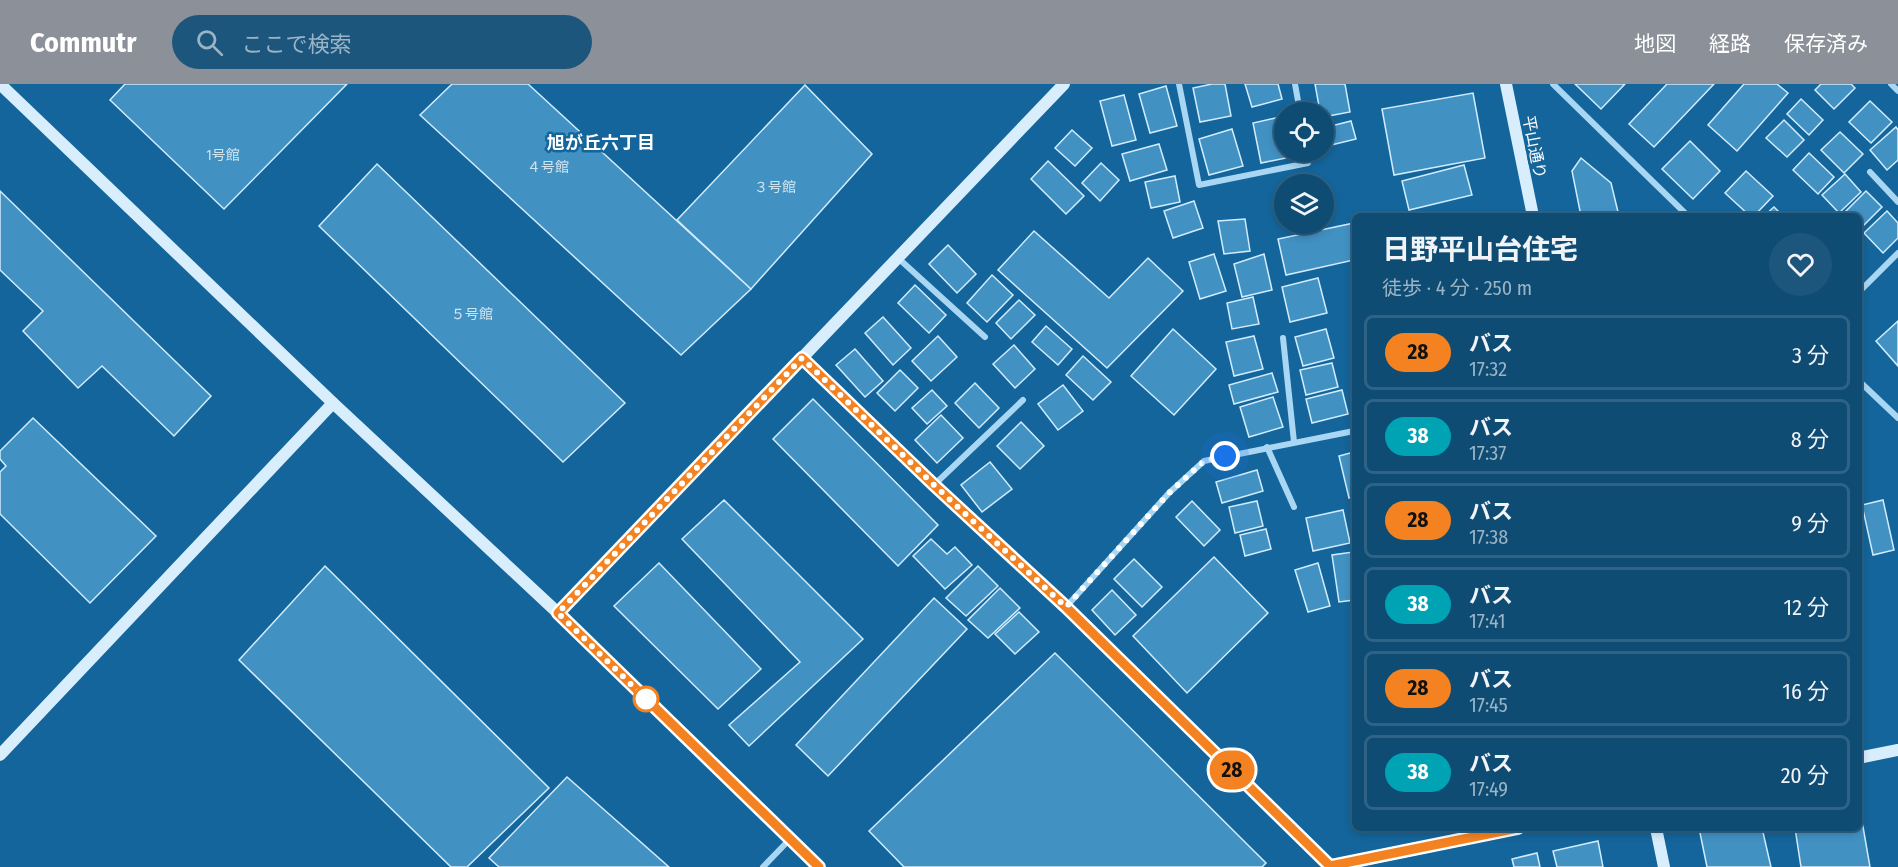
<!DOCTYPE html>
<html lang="ja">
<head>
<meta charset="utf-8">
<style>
	:root { --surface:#0f4c74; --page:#1d567c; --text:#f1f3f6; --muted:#9bb4c5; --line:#2f6386; --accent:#8c9099 }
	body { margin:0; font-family:"Fira Sans Condensed","Noto Sans JP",sans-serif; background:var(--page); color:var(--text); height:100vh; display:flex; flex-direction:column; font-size:22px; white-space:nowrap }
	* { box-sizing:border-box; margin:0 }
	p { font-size:20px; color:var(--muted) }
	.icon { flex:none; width:33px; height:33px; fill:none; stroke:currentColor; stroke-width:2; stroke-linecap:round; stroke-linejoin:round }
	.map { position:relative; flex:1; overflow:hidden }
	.drawer { position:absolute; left:1352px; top:129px; width:510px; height:618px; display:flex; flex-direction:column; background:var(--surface); border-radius:9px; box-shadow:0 3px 9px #0003,0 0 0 2px var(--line) }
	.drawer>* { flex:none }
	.badge { padding:0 12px; border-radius:20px; font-size:21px; line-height:39px }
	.tools { position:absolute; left:1274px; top:18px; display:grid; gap:12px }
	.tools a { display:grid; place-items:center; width:60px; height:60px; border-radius:50%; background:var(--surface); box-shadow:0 3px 9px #0003,0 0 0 2px var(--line); font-size:30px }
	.you { position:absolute; width:30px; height:30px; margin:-15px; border:4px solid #fff; border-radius:50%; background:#1a73e8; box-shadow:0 0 0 9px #1a73e833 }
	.map>.badge { position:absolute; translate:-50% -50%; box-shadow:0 0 0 3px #fff }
	.round { display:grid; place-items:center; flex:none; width:63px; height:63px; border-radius:32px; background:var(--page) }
	.headline { display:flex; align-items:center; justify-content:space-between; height:102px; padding:0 30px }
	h1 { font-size:28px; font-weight:700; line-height:45px }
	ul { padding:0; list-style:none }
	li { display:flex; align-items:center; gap:18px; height:75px; margin:0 12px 9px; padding:0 18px; border:3px solid var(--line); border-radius:9px }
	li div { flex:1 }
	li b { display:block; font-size:22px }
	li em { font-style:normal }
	li .badge { min-width:66px; font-weight:700; text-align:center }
	header { display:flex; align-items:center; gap:36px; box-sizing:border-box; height:84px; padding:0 30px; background:var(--accent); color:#fff }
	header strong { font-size:28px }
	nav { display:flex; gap:33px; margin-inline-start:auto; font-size:21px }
	.search { width:420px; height:54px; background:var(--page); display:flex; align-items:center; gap:15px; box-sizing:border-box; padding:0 21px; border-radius:33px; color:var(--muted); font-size:22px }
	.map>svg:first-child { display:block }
</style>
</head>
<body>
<header>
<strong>Commutr</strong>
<div class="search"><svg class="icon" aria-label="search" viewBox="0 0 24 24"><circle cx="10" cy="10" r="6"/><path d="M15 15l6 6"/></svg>ここで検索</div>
<nav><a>地図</a><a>経路</a><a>保存済み</a></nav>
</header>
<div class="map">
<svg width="1898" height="783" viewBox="0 0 1898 783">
	<rect width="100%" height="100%" fill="#14659b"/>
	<g fill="#4191c3" stroke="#d1ecfd" stroke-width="1.5">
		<path d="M125,0H347L224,125L110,16Z"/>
		<path d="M452,0H528L751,205L681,271L420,31Z"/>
		<path d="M1212,0H1225L1231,32L1200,38L1193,4Z"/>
		<path d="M1245,0H1278L1282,15L1252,23Z"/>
		<path d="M1315,0H1345L1350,28L1323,33V28H1320Z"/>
		<path d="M1575,0H1625L1601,25Z"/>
		<path d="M1667,0H1714L1654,63L1629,40Z"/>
		<path d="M1744,0H1777L1788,9L1737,67L1708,41Z"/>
		<path d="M1821,0H1851L1855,4L1834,25L1815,6Z"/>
		<path d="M805,1L872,70L751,205L677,136Z"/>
		<path d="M1166,2L1177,42L1150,49L1139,10Z"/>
		<path d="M1473,9L1485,74L1394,91L1382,25Z"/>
		<path d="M1124,11L1136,56L1112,62L1100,17Z"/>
		<path d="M1801,15L1823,36L1809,51L1787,30Z"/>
		<path d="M1870,17L1892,38L1871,59L1849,38Z"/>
		<path d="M1284,32V68H1295L1296,72L1261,79L1253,39Z"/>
		<path d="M1784,36L1804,56L1787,73L1766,54Z"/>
		<path d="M1351,37L1356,55L1323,63V44Z"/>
		<path d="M1896,43L1898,46V76L1887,86L1870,66Z"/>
		<path d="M1232,45L1243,82L1209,91L1199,55Z"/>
		<path d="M1072,46L1092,64L1075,82L1055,64Z"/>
		<path d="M1840,48L1863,70L1844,89L1821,66Z"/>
		<path d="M1690,57L1720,87L1693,115L1662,85Z"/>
		<path d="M1159,60L1167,86L1130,97L1122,70Z"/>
		<path d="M1809,69L1834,93L1818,110L1793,86Z"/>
		<path d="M1581,74L1611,99L1619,132H1581L1572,87Z"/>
		<path d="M1048,77L1084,112L1066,130L1031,95Z"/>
		<path d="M1101,79L1119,96L1100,117L1082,99Z"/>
		<path d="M377,80L625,319L563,378L319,142Z"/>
		<path d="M1464,81L1472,111L1409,126L1402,97Z"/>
		<path d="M1746,87L1773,112L1754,132H1750L1725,109Z"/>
		<path d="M1845,90L1861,108L1839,129L1822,111Z"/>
		<path d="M1175,92L1180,118L1151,124L1145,98Z"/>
		<path d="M0,107L211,312L174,352L102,282L78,304L23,247L43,227L0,186Z"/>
		<path d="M1866,107L1882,123L1860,145L1858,132H1847L1844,129Z"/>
		<path d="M1194,117L1203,144L1173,154L1164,127Z"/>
		<path d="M1774,123L1783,132H1764Z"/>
		<path d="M1887,127L1898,139V154L1883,169L1864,149Z"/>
		<path d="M1245,135L1250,167L1224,170L1218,137Z"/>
		<path d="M1354,139V176L1286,191L1278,155Z"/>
		<path d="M1034,147L1109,214L1148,174L1183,207L1107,284L998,186Z"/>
		<path d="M948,161L976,190L957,209L929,180Z"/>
		<path d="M1214,170L1226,207L1200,215L1189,178Z"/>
		<path d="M1264,170L1272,206L1242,213L1234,180Z"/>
		<path d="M992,191L1013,211L987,238L967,219Z"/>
		<path d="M1318,194L1327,229L1290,238L1282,203Z"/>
		<path d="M915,201L946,231L929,249L898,219Z"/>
		<path d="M1253,213L1259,240L1232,245L1227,219Z"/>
		<path d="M1019,216L1035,231L1011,255L996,239Z"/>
		<path d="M883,233L911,264L893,281L865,249Z"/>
		<path d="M1898,237V282L1876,257Z"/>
		<path d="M1046,242L1072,265L1058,281L1032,258Z"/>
		<path d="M1173,245L1216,285L1174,331L1131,292Z"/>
		<path d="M1326,245L1334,274L1303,282L1295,253Z"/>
		<path d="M938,252L957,273L931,297L912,277Z"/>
		<path d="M1254,252L1263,285L1234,292L1226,258Z"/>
		<path d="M1014,261L1035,285L1015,304L993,280Z"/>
		<path d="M855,265L883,297L865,313L836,281Z"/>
		<path d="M1083,272L1111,298L1093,316L1066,291Z"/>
		<path d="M1332,279L1338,303L1306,311L1300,286Z"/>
		<path d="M900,286L918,304L895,327L877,309Z"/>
		<path d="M1272,289L1278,308L1234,320L1229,301Z"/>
		<path d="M975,299L999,324L979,344L955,319Z"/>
		<path d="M1063,301L1083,327L1058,346L1038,320Z"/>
		<path d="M932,306L947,322L927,340L912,324Z"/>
		<path d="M1342,306L1348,330L1312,339L1306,315Z"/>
		<path d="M1273,313L1283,343L1249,353L1240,323Z"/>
		<path d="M813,315L938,441L898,482L773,355Z"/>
		<path d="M941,331L963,354L937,379L915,356Z"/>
		<path d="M33,334L156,452L90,519L0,430V388L6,382L0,375V367Z"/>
		<path d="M1021,338L1044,362L1020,385L997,362Z"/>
		<path d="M1354,368V412L1349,414L1339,372Z"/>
		<path d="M990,378L1012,405L982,428L961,401Z"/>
		<path d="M1257,386L1263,407L1222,419L1216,398Z"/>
		<path d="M724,416L863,555L749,662L729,641L800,578L682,455Z"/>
		<path d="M1883,416L1894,466L1873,471L1862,421Z"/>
		<path d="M1192,417L1220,446L1204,462L1176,433Z"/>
		<path d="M1257,417L1263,442L1235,449L1229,423Z"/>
		<path d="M1343,426L1350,459L1313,467L1306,434Z"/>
		<path d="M1266,445L1271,465L1245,472L1240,451Z"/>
		<path d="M931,455L947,470L955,463L972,481L945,505L913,472Z"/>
		<path d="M1353,468L1354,481V516L1339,518L1332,471Z"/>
		<path d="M1214,473L1268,529L1187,609L1133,552Z"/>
		<path d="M1134,475L1162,503L1142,523L1114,495Z"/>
		<path d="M659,479L761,585L718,625L614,522Z"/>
		<path d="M1318,479L1330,522L1308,528L1295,486Z"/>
		<path d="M325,482L549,704L467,783H451L239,576Z"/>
		<path d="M978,482L998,502L966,532L946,514Z"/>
		<path d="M1000,504L1020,524L988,554L968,536Z"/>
		<path d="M1112,506L1136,531L1115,551L1092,526Z"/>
		<path d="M934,514L967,545L828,692L796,661Z"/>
		<path d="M1019,528L1039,548L1015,570L995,550Z"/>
		<path d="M1055,569L1266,779L1262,783H904L869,747Z"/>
		<path d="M567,693L669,783H499L489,774Z"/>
		<path d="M1858,714L1870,783H1801L1795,744H1858Z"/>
		<path d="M1699,744H1762L1771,783H1707Z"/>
		<path d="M1598,757L1603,783H1557L1553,767Z"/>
		<path d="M1537,769L1540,783H1514L1512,775Z"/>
	</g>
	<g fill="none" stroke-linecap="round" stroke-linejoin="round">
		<g stroke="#a9d7f3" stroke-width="6">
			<path d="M1179,0L1199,101L1308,79L1306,68"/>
			<path d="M1295,0L1300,28"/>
			<path d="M1553,0L1688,132"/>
			<path d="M1891,0L1898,7"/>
			<path d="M1870,88L1898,118"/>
			<path d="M898,174L985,253"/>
			<path d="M1858,209L1898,169"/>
			<path d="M1283,254L1294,358"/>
			<path d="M802,274L934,401L1066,523L1331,782"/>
			<path d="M1858,296L1898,334"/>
			<path d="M1267,363L1294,423"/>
			<path d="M934,401L1023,316"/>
			<path d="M1066,523L1169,409L1204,377L1354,347"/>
			<path d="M763,783L790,755"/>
		</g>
		<g stroke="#d8eefd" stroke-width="12">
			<path d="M0,0L333,319L558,529L819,783"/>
			<path d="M1506,0L1533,132"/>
			<path d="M558,529L1064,0"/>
			<path d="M0,671L333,319"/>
			<path d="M1858,674L1898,666"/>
			<path d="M1656,744L1664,783"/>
			<path d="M1329,783L1518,744"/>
		</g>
	</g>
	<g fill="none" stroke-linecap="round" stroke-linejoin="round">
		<g stroke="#fff" stroke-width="14">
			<path id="line" d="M819,783L558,529L802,274L934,401L1066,523L1330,782L1518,744"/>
		</g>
		<use href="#line" stroke="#f58220" stroke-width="9"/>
		<path stroke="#fff" stroke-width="6" stroke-dasharray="0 10.8" d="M646,615L558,529L802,274L934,401L1066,523L1169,409L1204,377L1225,372"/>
	</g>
	<circle fill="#fff" stroke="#f58220" stroke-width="3" cx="646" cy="615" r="12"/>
	<g text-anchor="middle" stroke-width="5" stroke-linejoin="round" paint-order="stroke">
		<g font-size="14" fill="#d0e4f0">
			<text x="223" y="76">1号館</text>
			<text x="548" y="88">４号館</text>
			<text x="775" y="108">３号館</text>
			<text x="472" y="235">５号館</text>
		</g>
		<g font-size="16" fill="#fff" stroke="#14659b">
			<text transform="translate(1535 63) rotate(79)" y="6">平山通り</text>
		</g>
		<g font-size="18" font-weight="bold" fill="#fff" stroke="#14659b">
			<text x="601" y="65">旭が丘六丁目</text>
		</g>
	</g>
</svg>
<div class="tools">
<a><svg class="icon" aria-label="locate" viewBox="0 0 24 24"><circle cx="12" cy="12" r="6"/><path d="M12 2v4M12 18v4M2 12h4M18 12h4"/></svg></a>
<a><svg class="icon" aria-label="layers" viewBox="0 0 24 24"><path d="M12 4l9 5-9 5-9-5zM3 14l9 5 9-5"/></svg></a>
</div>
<div class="you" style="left:1225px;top:372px"></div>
<b class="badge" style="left:1232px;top:686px;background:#f58220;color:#111">28</b>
<section class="drawer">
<div class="headline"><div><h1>日野平山台住宅</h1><p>徒歩 · 4 分 · 250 m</p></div><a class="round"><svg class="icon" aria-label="heart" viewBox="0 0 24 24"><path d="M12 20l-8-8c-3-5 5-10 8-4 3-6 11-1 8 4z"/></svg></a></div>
<ul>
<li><span class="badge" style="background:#f58220;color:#111">28</span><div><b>バス</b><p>17:32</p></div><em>3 分</em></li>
<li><span class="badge" style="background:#00a3b4;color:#fff">38</span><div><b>バス</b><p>17:37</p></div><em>8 分</em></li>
<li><span class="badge" style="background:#f58220;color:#111">28</span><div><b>バス</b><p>17:38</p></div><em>9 分</em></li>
<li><span class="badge" style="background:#00a3b4;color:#fff">38</span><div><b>バス</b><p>17:41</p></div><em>12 分</em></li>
<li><span class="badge" style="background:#f58220;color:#111">28</span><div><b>バス</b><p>17:45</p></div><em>16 分</em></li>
<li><span class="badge" style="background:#00a3b4;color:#fff">38</span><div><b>バス</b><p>17:49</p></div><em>20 分</em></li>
</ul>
</section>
</div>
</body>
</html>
